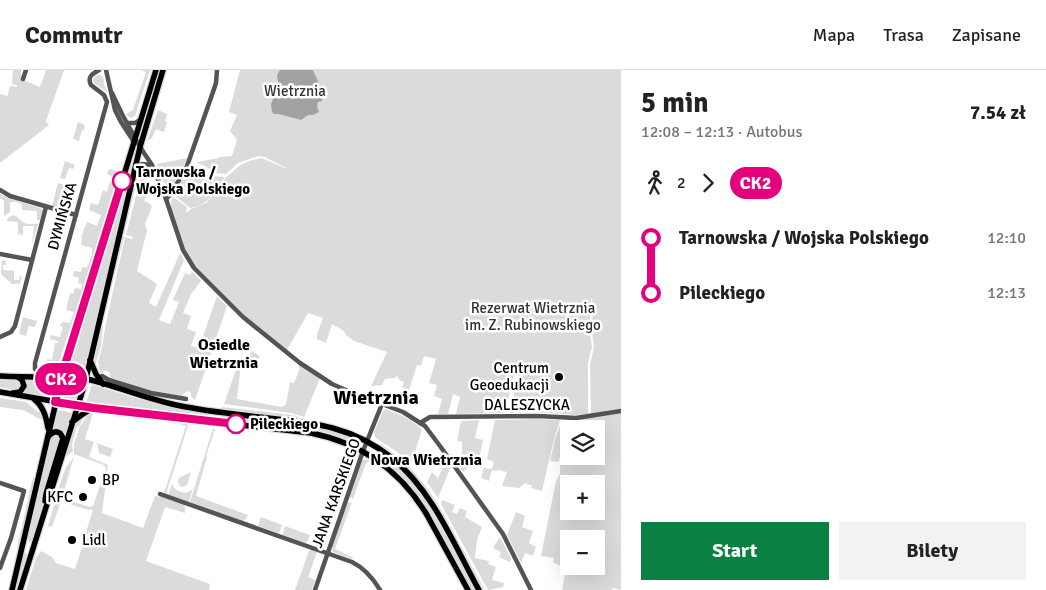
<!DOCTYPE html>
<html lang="pl">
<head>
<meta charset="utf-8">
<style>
	:root { --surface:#fff; --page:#f2f2f2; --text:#222; --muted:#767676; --line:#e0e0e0; --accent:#0b8043 }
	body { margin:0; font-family:Signika,sans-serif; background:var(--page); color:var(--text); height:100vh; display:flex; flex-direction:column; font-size:19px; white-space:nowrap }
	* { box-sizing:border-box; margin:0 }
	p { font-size:16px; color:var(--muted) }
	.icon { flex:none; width:28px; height:28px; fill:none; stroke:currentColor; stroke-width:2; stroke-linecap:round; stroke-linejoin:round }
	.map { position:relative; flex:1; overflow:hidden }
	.panel { display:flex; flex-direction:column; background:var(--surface); width:425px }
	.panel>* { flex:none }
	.badge { padding:0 10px; border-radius:16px; font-size:18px; line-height:32px }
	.tools { position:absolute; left:560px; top:350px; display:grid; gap:10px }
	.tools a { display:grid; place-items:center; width:45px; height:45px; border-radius:0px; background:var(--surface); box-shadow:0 5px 20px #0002; font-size:25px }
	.map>.badge { position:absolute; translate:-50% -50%; box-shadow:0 0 0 2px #fff }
	.legs { display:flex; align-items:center; gap:8px; height:55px; padding:0 20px; font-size:16px }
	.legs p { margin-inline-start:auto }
	.summary { display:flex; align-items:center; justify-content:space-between; height:85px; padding:0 20px }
	h1 { font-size:28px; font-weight:800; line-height:38px }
	.button { display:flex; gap:10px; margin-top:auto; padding:10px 20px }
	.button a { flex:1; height:58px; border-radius:0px; background:var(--accent); color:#fff; font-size:20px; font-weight:800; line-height:58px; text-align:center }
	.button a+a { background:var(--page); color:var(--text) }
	ul { padding:0 20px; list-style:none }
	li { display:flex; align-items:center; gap:18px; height:55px; font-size:19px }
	li i { display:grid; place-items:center; width:8px; height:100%; margin:0 6px; background:currentColor }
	li i::after { content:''; width:12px; height:12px; margin:-6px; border:4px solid; border-radius:50%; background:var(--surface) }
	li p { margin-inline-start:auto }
	li:first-child i { background:linear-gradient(#0000 50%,currentColor 0) }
	li:last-child i { background:linear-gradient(currentColor 50%,#0000 0) }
	header { display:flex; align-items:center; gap:30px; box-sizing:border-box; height:70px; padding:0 25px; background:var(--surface); border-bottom:1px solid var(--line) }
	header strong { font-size:24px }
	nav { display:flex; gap:28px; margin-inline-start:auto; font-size:18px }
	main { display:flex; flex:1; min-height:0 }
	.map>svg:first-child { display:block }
</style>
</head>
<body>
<header>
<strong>Commutr</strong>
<nav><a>Mapa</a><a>Trasa</a><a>Zapisane</a></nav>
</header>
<main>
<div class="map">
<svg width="621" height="520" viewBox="0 0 621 520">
	<rect width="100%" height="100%" fill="#fff"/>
	<g fill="#dbdbdb" fill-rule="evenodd">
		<path d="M13,0H21V9L40,17L46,0H64L46,51L49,55L0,93V24L8,26L9,19L11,16L17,17V15L12,14Z"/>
		<path d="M140,0H150L135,46L131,48L128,46L126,44L133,40L146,2Z"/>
		<path d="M240,0H311L322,28L323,22L313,0H621V339L591,344L590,294L594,277L591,257L593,242L592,228L591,229V242L589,256L592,277L588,294V344L576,345L534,342L510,343L518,304L515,301L505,343L456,344L460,327L453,324L448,344H438L442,329L434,326L437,315L429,313L436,289L424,286L421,296L417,295L409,320L402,317L404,312L399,310V308L396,306L395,308L385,309L382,315L371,316L387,282L354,271L346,265L344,261L332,254L326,273L317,269V264L323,248L308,243L287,280L244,245L195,196L185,181L171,139V132L173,127L187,137L186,143L191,139L206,133L214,124L221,112L239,96L249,91L261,88L290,100L265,87L258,86L238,93L226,104L215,103L205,96L197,93V92L218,88L219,87L232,86L237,70L230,61L237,45L229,42Z"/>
		<path d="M96,5H101L103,7L104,12H103L108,23L94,13L93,9Z"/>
		<path d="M158,40L167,44L165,51L167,52L164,62L156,59L152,68L147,71Z"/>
		<path d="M78,52L85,55L84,60H82L79,71L73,69Z"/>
		<path d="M133,84H134L123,139L85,300L84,302L67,301Z"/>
		<path d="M187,88L184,96L171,121L168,122L157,97V94Z"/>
		<path d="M65,91L75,95L73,99L69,98L65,109L60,108Z"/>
		<path d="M143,96L139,102L124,164H123L128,142L139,99Z"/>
		<path d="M109,99L119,102L83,219L59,292L53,296L46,299L47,289L52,290L55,273H58V271L50,269V265L60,267L63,257L60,256L62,252L70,253L74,242L66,240L70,223L73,224L75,218L81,219L82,214L78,213L79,208L73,206L74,201L81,202L82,197L87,198L92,184V178L81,175L82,168L81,167L87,152L97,156L101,145L89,140L91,133L98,135L103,120L107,122L110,112H113L114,107L107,104Z"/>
		<path d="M187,100C200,102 212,107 225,107C221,111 219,115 216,120C210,130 201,137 190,138L174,125Z"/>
		<path d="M142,102L146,105L142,120L146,127L144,131L149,133L152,137L145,154L147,161L143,176L137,201L157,214L149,233L156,237L180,183L184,190L159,250L170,254L179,232L173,230L185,203L190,205L192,201L201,211L191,224L183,243L191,246L187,259L196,262L191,276L199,278L217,226L227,236L195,330L191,326V323L187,321L181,326L156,322L112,308L110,307V303L106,301H103L102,305L99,299L98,292L102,277L106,253L125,167L132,169L133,167L126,165Z"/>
		<path d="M58,113L65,115L63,121L61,120L60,126L64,127L60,139L52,136Z"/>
		<path d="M0,124L11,129L43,139L40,150H37V141L22,140V134L17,132H10V142L4,146V130L0,129Z"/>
		<path d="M14,145C18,147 19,149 23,152C27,155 33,154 38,154L32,175L34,156H23V165L18,164V152L6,151L9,147Z"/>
		<path d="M123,167H124L106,238L108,226L121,169Z"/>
		<path d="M100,169L103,170L67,279L59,295Z"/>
		<path d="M2,190L6,191V195H3V200L14,201V210H19L20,206H22L20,214H12L1,204Z"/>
		<path d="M23,247L37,251L35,257L29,256L26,266L19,264Z"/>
		<path d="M102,256H103L101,276L96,293V299L94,296V291Z"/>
		<path d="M252,281L260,286L256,293L254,300L244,298L243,296Z"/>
		<path d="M238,294L241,295L237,329L282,337L286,334L290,312L294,313L300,298L298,297L300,295L320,308L304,347L291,343L224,334Z"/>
		<path d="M0,308L18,309L22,313L20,319L15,320L0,317Z"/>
		<path d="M24,309L53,310L51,323L48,327L21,322Z"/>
		<path d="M68,311H75C80,314 81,315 80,321C75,345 50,323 68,311Z"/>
		<path d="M93,315L132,327L207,343L210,345L211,349L87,335L86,333L91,317Z"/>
		<path d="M0,328L26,332L38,342H40L42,350L23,340L0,337Z"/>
		<path d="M222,337L293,345L300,347L282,346L301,349L224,341L246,342L222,339Z"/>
		<path d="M384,339C398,343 411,349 422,359L411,395L396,381L376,368L374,362Z"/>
		<path d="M59,340L73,343L48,425L64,366L50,362L55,341Z"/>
		<path d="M621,342V520L613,518L612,520H562L566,499L553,492L554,488L541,486L556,411L560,404V387L558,392L550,391L555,369L562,350H575L576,349ZM569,359H596V386H569ZM569,414H596V441H569ZM569,469H596V496H569Z"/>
		<path d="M93,343L85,369L94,372L89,387L108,395L102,443L143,458L155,426L164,427L184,434L185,436V443L165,437L146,491L210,514L209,520H26L36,488L41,481L52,487L56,493L75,499L87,463L86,462L93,440L90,439L89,440L66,433L67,430L90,437L93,436L106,398L104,395L74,384V374L80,356L87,346Z"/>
		<path d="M114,344L187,353L188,356L166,424L156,421V420L164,423L186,356L173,352L113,346Z"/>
		<path d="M223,345L321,357L355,368L354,372L322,361L223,351Z"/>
		<path d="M82,346L83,348L79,357L77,356L72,375L73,381L64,389L75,355Z"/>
		<path d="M539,349L560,350L554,369L542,421L531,418L532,416L525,413L519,418L502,416L507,402L498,400L497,401L492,400L489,411L481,408L484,398L492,399L494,392L487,389L495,350Z"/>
		<path d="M479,350L475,368L483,370L479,389L470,387L467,398L463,402L454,390L462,384V372L457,371L461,351Z"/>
		<path d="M213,358L215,359L206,386L207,387L196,426L248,445L246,449L243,451L190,432Z"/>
		<path d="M55,363L61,367L45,424L38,455L31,475L28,470L27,464L50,367Z"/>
		<path d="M97,373L113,379L110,387L99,383Z"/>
		<path d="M381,374C413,396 432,421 449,454L448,455L440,440L447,455L432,430L380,377V376L400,390L381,375Z"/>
		<path d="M377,382L390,391L414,412L433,438L477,520H470L421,432L405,411L395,402L374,385Z"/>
		<path d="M74,387L62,427L60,426V424L59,417L66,397Z"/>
		<path d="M362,390H369L387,404L373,393L369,392L366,393L353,429L350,427V425Z"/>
		<path d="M446,391L451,396L438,428L427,412L432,402L438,408Z"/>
		<path d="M346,394L352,397L338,436L331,434Z"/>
		<path d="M191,402L187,415L183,417L180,416L178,412L179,408Z"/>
		<path d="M33,407H34L33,416L19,478H17Z"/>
		<path d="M172,414L175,419C181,423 188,425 193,418L189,432L168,425Z"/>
		<path d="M58,430L61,431L52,457L48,456L54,435Z"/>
		<path d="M442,430L455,435L452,442L457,444L460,438L467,441L465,447L482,457L477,470L475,488L489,491L488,494L496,497L492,510L504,513L503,517L488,520L441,434Z"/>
		<path d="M352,432L335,479L354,488L351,489L333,482L332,476L347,433Z"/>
		<path d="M516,442L525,446L522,457L533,461L529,473L536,477L533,486L525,483L521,493L507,465Z"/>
		<path d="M261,447L282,455L279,463H278L258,456Z"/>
		<path d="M285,456L310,465L308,471L305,473L283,465V463Z"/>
		<path d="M450,456L485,520H484L449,457Z"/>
		<path d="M314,466L326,470L324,477L322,478L312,474Z"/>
		<path d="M500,467L511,488L510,492L499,487L501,482L493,478L495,474Z"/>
		<path d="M311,480L317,482L308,507L315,510L312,520H295L309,481Z"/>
		<path d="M22,482L29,485L18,520H13Z"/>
	</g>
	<path fill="#a2a2a2" d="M280,0H313L323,22L322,31L318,32L317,36L319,42L313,45H308L301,50L279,44H274L272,42L271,34L273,29V22L278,12L277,5Z"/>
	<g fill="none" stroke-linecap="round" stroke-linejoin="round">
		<g stroke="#dbdbdb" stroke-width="8">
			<g id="major">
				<path d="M90,290L96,304L103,314"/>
				<path d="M39,305L57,298L66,291"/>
				<path d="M0,306C18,307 35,307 53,307C64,307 76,307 87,309C120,317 152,331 186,337C213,342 241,345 268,348C316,353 353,357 392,388C433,421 454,475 479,520"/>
				<path d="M0,322L93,338L311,363C361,373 401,401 427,445L468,520"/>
				<path d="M13,323L20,322L24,316L22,310L18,307"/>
				<path d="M34,329C43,336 46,346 48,358"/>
				<path d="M72,352L83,344L93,338"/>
				<path d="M45,431L46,424L63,368L60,363C55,360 51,363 48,367"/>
				<path d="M12,520L60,315L156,0"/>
				<path d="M20,520L85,313L140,77L163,0"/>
			</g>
		</g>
		<g stroke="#545454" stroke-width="4.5">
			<path d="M106,0L115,40L121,52L134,72"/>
			<path d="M23,9L26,0"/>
			<path d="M112,23L122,44L140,77L152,95L166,129L183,180L194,198L243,247L300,293L332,314L348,321L403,342L425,356L440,376L503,464L531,520"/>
			<path d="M127,53H135L141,49"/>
			<path d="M135,101L139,96L142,94L152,95"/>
			<path d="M0,120L10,126L76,145"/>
			<path d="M166,129L171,124L187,96L213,22L216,13L217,0"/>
			<path d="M0,184L32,190"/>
			<path d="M0,267L11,262L15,256L46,137"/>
			<path d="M45,298L36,300L35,299V293L107,32L104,25L91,15C87,7 92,4 99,0"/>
			<path d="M102,306L109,310L151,323L186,329"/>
			<path d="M420,353L430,347L538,346L576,348L621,341"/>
			<path d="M0,413L24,421L11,468L0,498"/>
			<path d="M160,424L352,492C364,498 373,508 380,520"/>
			<path d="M315,520L363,381L382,334"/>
		</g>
		<use href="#major" stroke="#000" stroke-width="5.5"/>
	</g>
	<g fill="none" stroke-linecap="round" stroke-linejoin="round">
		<g stroke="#fff" stroke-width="11">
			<path id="line-1" d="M122,111L64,298L55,332L94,338L236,354"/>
		</g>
		<use href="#line-1" stroke="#e6007e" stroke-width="8"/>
	</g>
	<g fill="#fff" stroke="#e6007e" stroke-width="2.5">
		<circle cx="122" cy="111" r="9"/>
		<circle cx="236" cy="354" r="9"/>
	</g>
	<g fill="#000" stroke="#fff" stroke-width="2">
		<circle cx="559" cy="307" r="5"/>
		<circle cx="92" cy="410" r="5"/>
		<circle cx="83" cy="427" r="5"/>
		<circle cx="72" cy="470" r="5"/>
	</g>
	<g text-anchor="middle" stroke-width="5" stroke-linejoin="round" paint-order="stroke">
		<g font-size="15" fill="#323232" stroke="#fff">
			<text x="295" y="26">Wietrznia</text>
			<text x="533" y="243">Rezerwat Wietrznia<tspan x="533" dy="17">im. Z. Rubinowskiego</tspan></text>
		</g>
		<g font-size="15" font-weight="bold" fill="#000" stroke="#fff" text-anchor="start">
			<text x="136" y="107">Tarnowska /<tspan x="136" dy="17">Wojska Polskiego</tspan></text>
			<text x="250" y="359">Pileckiego</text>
		</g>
		<g font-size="15" fill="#000" stroke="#fff">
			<text transform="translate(62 146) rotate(-74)" y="5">DYMIŃSKA</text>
			<text x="527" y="340">DALESZYCKA</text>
			<text transform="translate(336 423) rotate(-70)" y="5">JANA KARSKIEGO</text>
		</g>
		<g font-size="15" fill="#000" stroke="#fff" text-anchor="end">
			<text x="549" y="303">Centrum<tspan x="549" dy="17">Geoedukacji</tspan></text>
			<text x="102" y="415" text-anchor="start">BP</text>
			<text x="73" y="432">KFC</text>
			<text x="82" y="475" text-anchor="start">Lidl</text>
		</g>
		<g font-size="16" font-weight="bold" fill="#000" stroke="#fff">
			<text x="224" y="280">Osiedle<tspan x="224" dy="18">Wietrznia</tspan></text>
			<text x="426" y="395">Nowa Wietrznia</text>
		</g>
		<g font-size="20" font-weight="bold" fill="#000" stroke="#fff">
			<text x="376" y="334">Wietrznia</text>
		</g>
	</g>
</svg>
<div class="tools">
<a><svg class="icon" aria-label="layers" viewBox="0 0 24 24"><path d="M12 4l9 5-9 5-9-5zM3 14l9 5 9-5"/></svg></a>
<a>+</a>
<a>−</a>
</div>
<b class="badge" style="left:61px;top:309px;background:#e6007e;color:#fff">CK2</b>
</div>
<section class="panel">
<div class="summary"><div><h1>5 min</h1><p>12:08 – 12:13 · Autobus</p></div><b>7.54 zł</b></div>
<div class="legs"><svg class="icon" aria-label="walk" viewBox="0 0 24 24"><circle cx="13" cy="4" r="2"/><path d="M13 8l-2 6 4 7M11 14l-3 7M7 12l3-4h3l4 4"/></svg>2<svg class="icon" aria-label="forward" viewBox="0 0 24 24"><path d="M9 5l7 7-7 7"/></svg><b class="badge" style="background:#e6007e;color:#fff">CK2</b></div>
<ul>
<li><i style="color:#e6007e"></i><b>Tarnowska / Wojska Polskiego</b><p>12:10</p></li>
<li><i style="color:#e6007e"></i><b>Pileckiego</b><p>12:13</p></li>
</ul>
<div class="button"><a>Start</a><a>Bilety</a></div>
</section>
</main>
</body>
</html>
